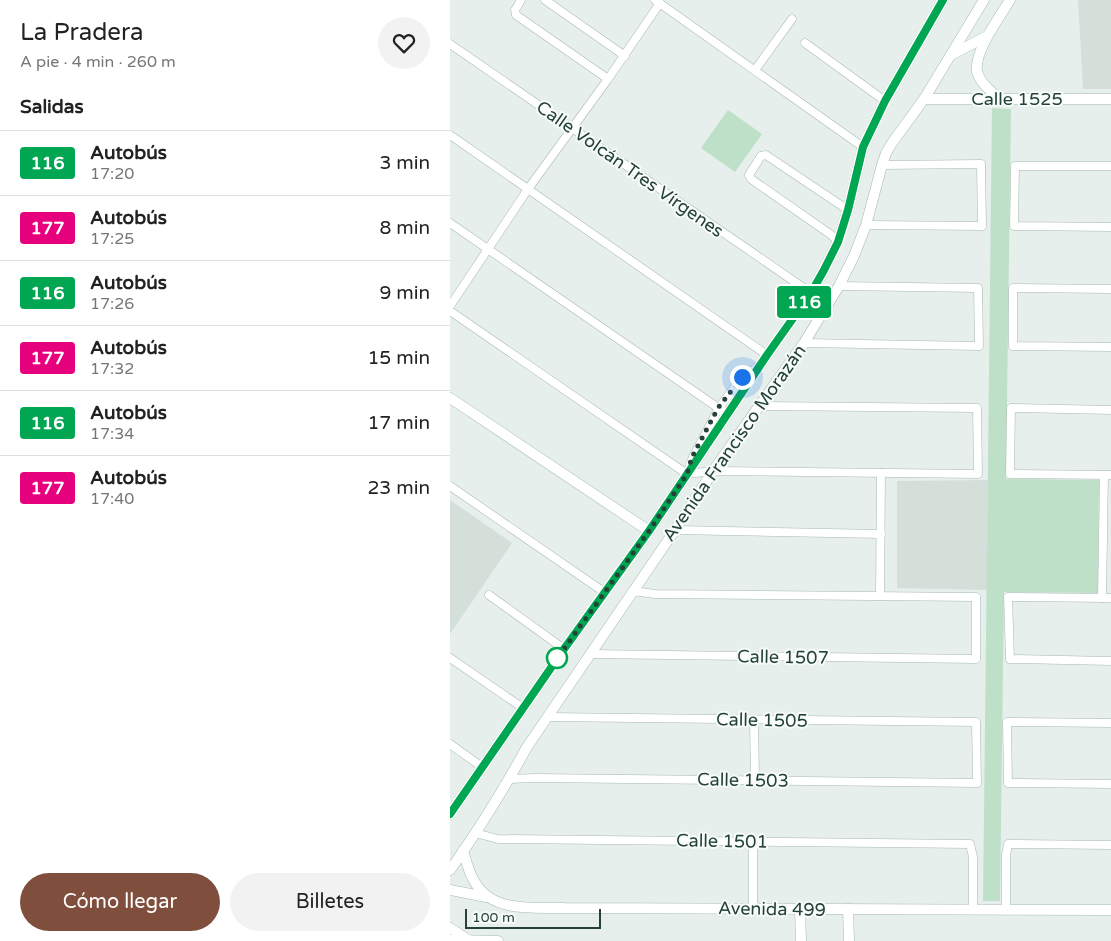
<!DOCTYPE html>
<html lang="es">
<head>
<meta charset="utf-8">
<style>
	:root { --surface:#fff; --page:#f2f2f2; --text:#222; --muted:#767676; --line:#e0e0e0; --accent:#804e3d }
	body { margin:0; font-family:"Varela Round",sans-serif; background:var(--page); color:var(--text); height:100vh; display:flex; flex-direction:column; font-size:19px; white-space:nowrap }
	* { box-sizing:border-box; margin:0 }
	p { font-size:16px; color:var(--muted) }
	.icon { flex:none; width:28px; height:28px; fill:none; stroke:currentColor; stroke-width:2; stroke-linecap:round; stroke-linejoin:round }
	.map { position:relative; flex:1; overflow:hidden }
	.panel { display:flex; flex-direction:column; background:var(--surface); width:450px }
	.panel>* { flex:none }
	.badge { padding:0 10px; border-radius:4px; font-size:18px; line-height:32px }
	.scale { position:absolute; left:15px; bottom:12px; width:136px; box-sizing:border-box; padding-left:5px; border:2px solid #24423a; border-top:0; font-size:14px; line-height:18px; white-space:nowrap; color:#24423a; -webkit-text-stroke:4px #f7fbf9; paint-order:stroke }
	.you { position:absolute; width:25px; height:25px; margin:-12px; border:4px solid #fff; border-radius:50%; background:#1a73e8; box-shadow:0 0 0 8px #1a73e833 }
	.map>.badge { position:absolute; translate:-50% -50%; box-shadow:0 0 0 2px #fff }
	h2 { padding:0 20px; font-size:19px; line-height:45px }
	.round { display:grid; place-items:center; flex:none; width:52px; height:52px; border-radius:26px; background:var(--page) }
	.head { display:flex; align-items:center; justify-content:space-between; height:85px; padding:0 20px }
	h1 { font-size:24px; font-weight:600; line-height:38px }
	.button { display:flex; gap:10px; margin-top:auto; padding:10px 20px }
	.button a { flex:1; height:58px; border-radius:30px; background:var(--accent); color:#fff; font-size:20px; font-weight:600; line-height:58px; text-align:center }
	.button a+a { background:var(--page); color:var(--text) }
	ul { padding:0; list-style:none }
	li { display:flex; align-items:center; gap:15px; height:65px; padding:0 20px; border-top:1px solid var(--line) }
	li div { flex:1 }
	li b { display:block; font-size:19px }
	li em { font-style:normal }
	li .badge { min-width:55px; font-weight:700; text-align:center }
	main { display:flex; flex:1; min-height:0 }
	.map>svg:first-child { display:block }
</style>
</head>
<body>
<main>
<section class="panel">
<div class="head"><div><h1>La Pradera</h1><p>A pie · 4 min · 260 m</p></div><a class="round"><svg class="icon" aria-label="heart" viewBox="0 0 24 24"><path d="M12 20l-8-8c-3-5 5-10 8-4 3-6 11-1 8 4z"/></svg></a></div>
<h2>Salidas</h2>
<ul>
<li><span class="badge" style="background:#00a651;color:#fff">116</span><div><b>Autobús</b><p>17:20</p></div><em>3 min</em></li>
<li><span class="badge" style="background:#e6007e;color:#fff">177</span><div><b>Autobús</b><p>17:25</p></div><em>8 min</em></li>
<li><span class="badge" style="background:#00a651;color:#fff">116</span><div><b>Autobús</b><p>17:26</p></div><em>9 min</em></li>
<li><span class="badge" style="background:#e6007e;color:#fff">177</span><div><b>Autobús</b><p>17:32</p></div><em>15 min</em></li>
<li><span class="badge" style="background:#00a651;color:#fff">116</span><div><b>Autobús</b><p>17:34</p></div><em>17 min</em></li>
<li><span class="badge" style="background:#e6007e;color:#fff">177</span><div><b>Autobús</b><p>17:40</p></div><em>23 min</em></li>
</ul>
<div class="button"><a>Cómo llegar</a><a>Billetes</a></div>
</section>
<div class="map">
<svg width="661" height="941" viewBox="0 0 661 941">
	<rect width="100%" height="100%" fill="#e6efeb"/>
	<g fill="#d4dfda">
		<path d="M628,0H661V89H633Z"/>
		<path d="M538,480L537,590L447,588V481Z"/>
		<path d="M0,500L62,543L0,634Z"/>
	</g>
	<g fill="#bfe0c8">
		<path d="M542,108L561,109L556,479L649,480L648,593L554,592L550,901H533Z"/>
		<path d="M278,110L312,134L285,172L251,148Z"/>
	</g>
	<g fill="none" stroke-linecap="round" stroke-linejoin="round">
		<g stroke="#a8b8b2" stroke-width="9">
			<g id="street">
				<path d="M71,0L65,10L66,15L158,79"/>
				<path d="M95,0L175,56"/>
				<path d="M205,0L413,147"/>
				<path d="M355,43L435,101"/>
				<path d="M0,44L361,293"/>
				<path d="M305,70L342,19"/>
				<path d="M0,135L317,355"/>
				<path d="M661,166H565L564,226L661,227"/>
				<path d="M0,223L277,414"/>
				<path d="M416,225L532,226L531,164L432,165"/>
				<path d="M388,241L380,234L301,179L299,175L311,156L316,155L398,210"/>
				<path d="M661,289L563,288V346L661,347"/>
				<path d="M0,306L78,189L158,79L210,3"/>
				<path d="M0,311L237,474"/>
				<path d="M354,343L529,346L528,288L389,286"/>
				<path d="M661,410L561,408L560,474L661,475"/>
				<path d="M240,465L243,457L269,408L292,377L308,367"/>
				<path d="M237,474L263,471L528,474L527,408L310,406"/>
				<path d="M0,486L154,592"/>
				<path d="M225,530L431,534"/>
				<path d="M39,595L114,649"/>
				<path d="M430,596L431,473"/>
				<path d="M652,598L654,475"/>
				<path d="M661,598L558,597L560,659L661,661"/>
				<path d="M140,654L526,659V597L205,594L183,591"/>
				<path d="M0,658L73,708"/>
				<path d="M304,720L305,780"/>
				<path d="M661,723L557,722L558,783L661,784"/>
				<path d="M0,744L32,767"/>
				<path d="M59,779L85,778L527,783L526,722L97,717"/>
				<path d="M25,833L48,839L520,844L523,857V910"/>
				<path d="M303,908V842"/>
				<path d="M556,910V855L558,844L661,845"/>
			</g>
		</g>
		<g stroke="#a4bbb3" stroke-width="11">
			<g id="secondary">
				<path d="M503,54L537,36"/>
				<path d="M474,99H661"/>
				<path d="M549,99C541,91 529,82 527,71C524,52 550,16 560,0"/>
				<path d="M0,398L199,531"/>
				<path d="M0,814L114,649L199,531L317,355L361,293L374,270L388,241L398,210L413,147L435,101L493,0"/>
				<path d="M13,851C16,860 18,869 22,877C39,914 81,907 115,908L661,910"/>
				<path d="M0,870C28,831 54,789 77,747L225,530L263,471L354,343L389,286L404,256L416,225L432,165L436,153L442,143L474,99L534,0"/>
				<path d="M0,890L36,897"/>
				<path d="M350,909L351,941"/>
				<path d="M398,909L399,941"/>
				<path d="M0,928L18,940"/>
				<path d="M0,940L48,941"/>
			</g>
		</g>
		<use href="#street" stroke="#fff" stroke-width="8"/>
		<use href="#secondary" stroke="#fff" stroke-width="10"/>
	</g>
	<g fill="none" stroke-linecap="round" stroke-linejoin="round">
		<g stroke="#fff" stroke-width="11">
			<path id="line" d="M0,814L114,649L199,531L317,355L361,293L374,270L388,242L398,210L413,147L435,101L493,0"/>
		</g>
		<use href="#line" stroke="#00a651" stroke-width="8"/>
		<path stroke="#24423a" stroke-width="5" stroke-dasharray="0 9" d="M107,658L103,664L199,531L237,474L242,457L268,408L292,377"/>
	</g>
	<circle fill="#fff" stroke="#00a651" stroke-width="2.5" cx="107" cy="658" r="10"/>
	<g text-anchor="middle" stroke-width="4" stroke-linejoin="round" paint-order="stroke">
		<g font-size="18" fill="#24423a" stroke="#f7fbf9">
			<text x="567" y="105">Calle 1525</text>
			<text transform="translate(180 169) rotate(35)" y="6">Calle Volcán Tres Vírgenes</text>
			<text transform="translate(284 443) rotate(-55)" y="6">Avenida Francisco Morazán</text>
			<text transform="translate(333 657) rotate(1)" y="6">Calle 1507</text>
			<text transform="translate(312 720) rotate(1)" y="6">Calle 1505</text>
			<text transform="translate(293 780) rotate(1)" y="6">Calle 1503</text>
			<text transform="translate(272 841) rotate(1)" y="6">Calle 1501</text>
			<text transform="translate(322 909) rotate(1)" y="6">Avenida 499</text>
		</g>
	</g>
</svg>
<div class="scale">100 m</div>
<div class="you" style="left:292px;top:377px"></div>
<b class="badge" style="left:354px;top:302px;background:#00a651;color:#fff">116</b>
</div>
</main>
</body>
</html>
